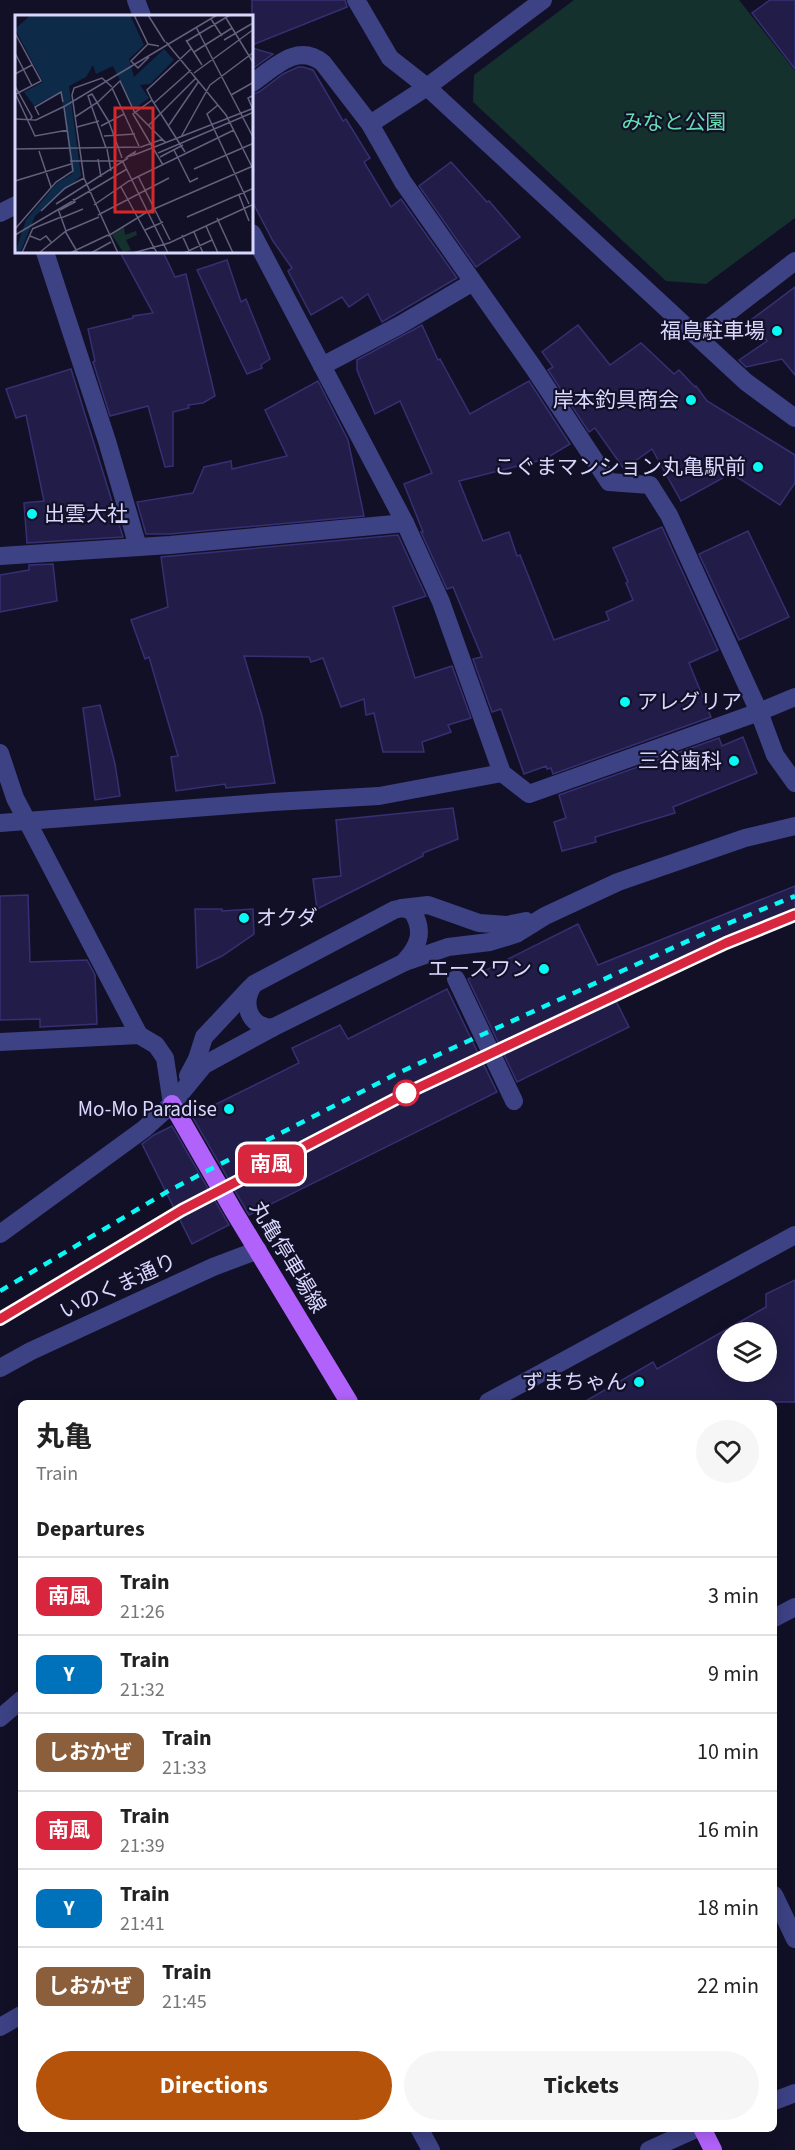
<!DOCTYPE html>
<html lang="en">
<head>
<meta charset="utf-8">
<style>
	:root { --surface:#fff; --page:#f6f6f6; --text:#222; --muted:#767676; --line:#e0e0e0; --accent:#b45309 }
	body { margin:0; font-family:"Source Sans 3","Noto Sans JP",sans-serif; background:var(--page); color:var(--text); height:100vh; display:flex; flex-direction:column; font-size:22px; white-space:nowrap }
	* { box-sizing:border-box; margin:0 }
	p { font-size:20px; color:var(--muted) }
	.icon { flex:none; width:33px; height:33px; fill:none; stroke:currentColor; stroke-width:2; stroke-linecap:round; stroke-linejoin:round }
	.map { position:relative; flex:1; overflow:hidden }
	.details { position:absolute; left:18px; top:1400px; width:759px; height:732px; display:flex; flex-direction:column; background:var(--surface); border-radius:9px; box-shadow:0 3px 15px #0003 }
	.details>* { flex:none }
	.badge { padding:0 12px; border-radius:9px; font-size:21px; line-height:39px }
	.tools { position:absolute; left:717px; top:1322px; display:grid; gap:12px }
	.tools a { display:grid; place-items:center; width:60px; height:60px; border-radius:50%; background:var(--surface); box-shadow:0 3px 15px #0003; font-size:30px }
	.map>.badge { position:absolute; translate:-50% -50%; box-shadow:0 0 0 3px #fff }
	h2 { padding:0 18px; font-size:22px; line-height:54px }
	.round { display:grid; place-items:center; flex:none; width:63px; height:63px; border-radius:32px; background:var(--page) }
	.summary { display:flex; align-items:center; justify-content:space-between; height:102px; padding:0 18px }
	h1 { font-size:28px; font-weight:700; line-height:45px }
	.primary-button { display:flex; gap:12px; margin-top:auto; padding:12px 18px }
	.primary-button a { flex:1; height:69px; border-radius:36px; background:var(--accent); color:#fff; font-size:24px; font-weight:700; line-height:69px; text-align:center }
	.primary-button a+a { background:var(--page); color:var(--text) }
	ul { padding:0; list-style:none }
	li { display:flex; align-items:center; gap:18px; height:78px; padding:0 18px; border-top:2px solid var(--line) }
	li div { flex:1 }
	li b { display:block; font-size:22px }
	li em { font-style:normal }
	li .badge { min-width:66px; font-weight:700; text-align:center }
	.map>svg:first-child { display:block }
</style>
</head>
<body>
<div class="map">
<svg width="795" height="2150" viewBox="0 0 795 2150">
	<rect width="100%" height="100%" fill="#121027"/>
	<path fill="#14312d" d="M574,0H739L795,71V218L706,284L666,281L473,102L474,75Z"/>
	<g fill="#211d48" stroke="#363073" stroke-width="1.5" fill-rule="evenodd">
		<path d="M252,0H345L347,7L252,45Z"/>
		<path d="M770,0H795V69L752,13Z"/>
		<path d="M252,48L273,54L252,69Z"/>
		<path d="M298,67H303L313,70L343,121L346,119L370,158L364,162L391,207L401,199L457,278L382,322L368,294L349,307L342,297L311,315L288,271L292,268L273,241L252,201V94L259,92L283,74Z"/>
		<path d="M451,162L487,202L489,201L520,237L476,267L419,186Z"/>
		<path d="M120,252H163L175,277L186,274L215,396L203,403L188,405L189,408L173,412V466L165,467L148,406L110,416L93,362L95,361L88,329L133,318V316L153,313Z"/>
		<path d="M227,260L241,302L246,299L270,359L261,365L262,368L247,374L197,270Z"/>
		<path d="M795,287V375L782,359L746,367L739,360L767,341L751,320Z"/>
		<path d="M422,325L438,360L440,359L470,414L529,381L570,444L545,459L459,481L483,541L509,532L517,556L520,555L554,640L609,620L606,612L633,600L626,583L628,582L613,548L662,527L718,650L689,663L711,717L553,774L551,768L547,769L546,766L524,774L501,709L492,712L473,659L482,657L453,587L447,589L421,532H423L404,484L432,473L400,401L375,414L357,370V360Z"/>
		<path d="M578,325L610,365L641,343L674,374L679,370L695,387L696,386L707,401L795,455V483L780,505L717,464L723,478L681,501L652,449L624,469L595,428L589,432L548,370L553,367L542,352Z"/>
		<path d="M71,369L123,537L27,543L24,503L44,501L26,415L16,418L6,389Z"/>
		<path d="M318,381L348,440L364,516L169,534H146L137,502L193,493L204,467L231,461L232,469L287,456L265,410Z"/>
		<path d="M748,531L789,617L739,640L699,554Z"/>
		<path d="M398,535L426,596L393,607L415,678L452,666L471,718L448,725L451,732L422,742L424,752H383L374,713L366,715L364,699L341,707L323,658L311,662L309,657L244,656L262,716L275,783L226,788L225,784L176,791L171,757L178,756L149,657L145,659L131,620L168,607L161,557Z"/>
		<path d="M53,564L57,601L0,612V575L29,570V565Z"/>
		<path d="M100,705L115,764L120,796L95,800L83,708Z"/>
		<path d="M743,737L757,773L673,807L675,813L595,837L596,842L562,851L554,822L566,818L559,795L719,738L722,746Z"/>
		<path d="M453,808L458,839L423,853V856L317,909L313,879L341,876L336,820Z"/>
		<path d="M795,886V915L610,989L629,1027L517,1082L468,979L578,924L598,965Z"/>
		<path d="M28,895L30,962L87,960L95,975L97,1024L40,1027V1019L0,1020V896Z"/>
		<path d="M195,909H222V911L253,909L254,934L222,956L197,968Z"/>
		<path d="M447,989L497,1092L249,1215L192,1116L299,1063L292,1048L340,1025L348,1039Z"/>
		<path d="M172,1126L229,1225L192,1244L142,1144L154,1135Z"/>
		<path d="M795,1280V1402H584L653,1362L657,1369L766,1307V1294ZM728,1332H766V1371H728Z"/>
	</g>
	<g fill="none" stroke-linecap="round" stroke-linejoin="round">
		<g stroke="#3d4285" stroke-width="18">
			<path d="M136,0L142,16"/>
			<path d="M356,0L390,58L427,87L746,382L795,418"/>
			<path d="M543,0L427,87L370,124L403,182L533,367L609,482L650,485L669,515L759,712L775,755L795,783"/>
			<path d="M252,83C274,68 297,42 323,63L370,124"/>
			<path d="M0,213L16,205"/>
			<path d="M252,233L405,523L441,602L502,773L529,794L759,712L795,697"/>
			<path d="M45,252L107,441L138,547"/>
			<path d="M698,336L795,261"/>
			<path d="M322,366L400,325L473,282"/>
			<path d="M0,556L170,545L405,523"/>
			<path d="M0,753L15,798L139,1035"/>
			<path d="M0,823L273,802L379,796L502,773"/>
			<path d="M402,908L412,911C425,931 419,947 403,963L272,1028C248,1026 241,1003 254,984L394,910Z"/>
			<path d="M402,908L428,905L479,923L507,925L526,921"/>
			<path d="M405,962L448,947L490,942L516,934L545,916L618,882L745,838L795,826"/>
			<path d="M456,979L514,1101"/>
			<path d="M0,1042L139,1035L156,1045L165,1058L172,1104"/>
			<path d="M188,1076L197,1059L204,1037L251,987"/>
			<path d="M0,1234L144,1129L172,1104L204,1065L272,1028"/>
			<path d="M0,1368L31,1351L213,1267L258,1250"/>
			<path d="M488,1402L795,1235"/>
			<path d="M774,1618L795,1607"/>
			<path d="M0,1718L21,1700"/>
			<path d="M774,1895L795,1939"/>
			<path d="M0,2027L21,2015"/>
			<path d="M774,2101L795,2093"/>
			<path d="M419,2128L431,2150"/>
			<path d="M649,2150L698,2128"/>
		</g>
		<g stroke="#b162fb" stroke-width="18">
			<path d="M172,1104L233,1210L349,1402"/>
			<path d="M702,2128L713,2150"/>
		</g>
		<g stroke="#09f9f7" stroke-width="4.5" stroke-dasharray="9 8" stroke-linecap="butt">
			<path d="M0,1291L170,1190L398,1073L712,930L795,896"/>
			<path d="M0,1320L182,1210L411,1091L726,943L795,915"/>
		</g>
	</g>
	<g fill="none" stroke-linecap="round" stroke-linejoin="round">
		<g stroke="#fff" stroke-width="14">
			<path id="line" d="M0,1319L182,1210L411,1091L726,943L795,915"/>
		</g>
		<use href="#line" stroke="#d7263d" stroke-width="9"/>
	</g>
	<g fill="#09f9f7" stroke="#121027" stroke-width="2">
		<circle cx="777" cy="331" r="6"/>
		<circle cx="691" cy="400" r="6"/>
		<circle cx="758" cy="467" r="6"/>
		<circle cx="32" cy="514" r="6"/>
		<circle cx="625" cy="702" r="6"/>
		<circle cx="734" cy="761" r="6"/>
		<circle cx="244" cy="918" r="6"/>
		<circle cx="544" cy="969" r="6"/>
		<circle cx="229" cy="1109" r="6"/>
		<circle cx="639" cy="1382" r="6"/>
	</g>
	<circle fill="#fff" stroke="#d7263d" stroke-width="3" cx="406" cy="1093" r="12"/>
	<g text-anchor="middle" stroke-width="4.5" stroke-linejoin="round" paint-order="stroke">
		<g font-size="21" fill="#64ddb2" stroke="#121027">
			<text x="674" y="129">みなと公園</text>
		</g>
		<g font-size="21" fill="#d8d8fe" stroke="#121027" text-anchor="end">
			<text x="765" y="338">福島駐車場</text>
			<text x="679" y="407">岸本釣具商会</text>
			<text x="746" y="474">こぐまマンション丸亀駅前</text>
			<text x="44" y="521" text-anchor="start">出雲大社</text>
			<text x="637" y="709" text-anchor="start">アレグリア</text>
			<text x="722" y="768">三谷歯科</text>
			<text x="256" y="925" text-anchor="start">オクダ</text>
			<text x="532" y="976">エースワン</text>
			<text x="217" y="1116">Mo-Mo Paradise</text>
			<text x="627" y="1389">ずまちゃん</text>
		</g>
		<g font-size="21" fill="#d8d8fe" stroke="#121027">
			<text transform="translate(288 1257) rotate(59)" y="7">丸亀停車場線</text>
			<text transform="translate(118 1286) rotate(-25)" y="7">いのくま通り</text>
		</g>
	</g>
	<g transform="translate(15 15)">
		<rect width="238" height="238" fill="#121027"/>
		<path d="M109,212L110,220L121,216L122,220L111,225L116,235L108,237L97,220Z" fill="#14312d"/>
		<path d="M16,0H115L129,30L114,44L119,62L149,34L159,45L135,69L125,70L134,83L119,94L98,51L81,59L78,50L71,62L54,71L66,161L20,201L5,238H0L11,205L42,168L57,159L46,76L19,91L9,77L28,67L0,14Z" fill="#0e2a49"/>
		<path fill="none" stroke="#0e2a49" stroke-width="3" d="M60,45L70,0M58,58L75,0"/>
		<path fill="none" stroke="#61607d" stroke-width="1.5" d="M119,0L133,29L144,31M133,0L150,27M211,3L239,49M196,4L207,21M181,12L239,124M0,18L26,66L1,79M171,25L187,50M209,25L238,8M172,26L215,0M151,27L211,100L239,156M133,29L116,46L123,53L134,42M179,37L217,13M0,38L17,71M179,58L239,14M0,59L17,50M0,71L17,102L15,105M97,72L87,63L59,73L57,80L69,163L103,238M97,73L124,131M0,78L20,121L53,115M216,80L239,67M137,85L170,137M139,88L176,55M203,90L192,99L234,189M238,95L233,83L239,80M24,100L20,92L46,77L48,87M60,102L83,87L105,66L119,96L151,128M0,104L21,105L50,91L202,0M94,107L107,143M134,110L181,63M154,110L184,66M86,111L109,99M62,112L84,106M89,121L120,119M166,122L195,70L239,37M91,133L73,81L77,79L94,107M0,134L126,132L148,124M92,134L96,156M159,135L175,167L183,163M24,136L36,172M120,137L119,140L112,142L113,141ZM143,138L239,97M119,140L239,93M145,142L168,130M83,144L86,162M55,146H108M108,147L153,238M148,150L118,99L137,85L132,75L177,33M179,154L239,128M123,161L155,225M0,166L56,149M106,172L142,238M224,180L234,206M41,189L113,143M79,190L114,166L219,115M43,194L51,216M45,195L60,187L58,184M26,196L50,173L69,163M83,200L154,163M172,202L239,173M46,203L68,194M202,203L218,238M191,211L203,238M0,214L41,167L58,156L49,92M17,214L46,202M130,215L148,207M50,216L63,238M179,217L188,238M0,220L112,154M167,220L175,238M15,221L25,225L31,221L36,227M93,221L132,197L238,151M7,238L18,213M24,238L51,216L84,202M55,238L93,220M76,238L96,227M118,238L154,228L239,189M169,238L197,225"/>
		<path fill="#d62828" fill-opacity="0.15" stroke="#d62828" stroke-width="3" d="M100,93H138V197H100Z"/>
		<rect width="238" height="238" fill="none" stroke="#d8d8fe" stroke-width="3"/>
	</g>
</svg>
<div class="tools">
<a><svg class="icon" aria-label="layers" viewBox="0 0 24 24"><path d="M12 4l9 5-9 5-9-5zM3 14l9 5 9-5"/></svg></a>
</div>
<b class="badge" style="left:271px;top:1164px;background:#d7263d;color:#fff">南風</b>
<section class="details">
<div class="summary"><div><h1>丸亀</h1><p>Train</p></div><a class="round"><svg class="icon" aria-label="heart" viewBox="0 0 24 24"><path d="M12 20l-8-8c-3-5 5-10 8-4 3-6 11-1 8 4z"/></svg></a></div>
<h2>Departures</h2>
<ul>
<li><span class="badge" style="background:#d7263d;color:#fff">南風</span><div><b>Train</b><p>21:26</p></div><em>3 min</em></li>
<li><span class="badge" style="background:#0072bc;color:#fff">Y</span><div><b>Train</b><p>21:32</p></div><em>9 min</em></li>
<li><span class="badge" style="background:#8b5e3c;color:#fff">しおかぜ</span><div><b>Train</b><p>21:33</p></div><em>10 min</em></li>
<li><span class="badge" style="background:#d7263d;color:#fff">南風</span><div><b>Train</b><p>21:39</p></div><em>16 min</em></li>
<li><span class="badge" style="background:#0072bc;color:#fff">Y</span><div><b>Train</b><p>21:41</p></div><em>18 min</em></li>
<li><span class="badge" style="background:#8b5e3c;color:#fff">しおかぜ</span><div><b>Train</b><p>21:45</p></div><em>22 min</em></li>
</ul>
<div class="primary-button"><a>Directions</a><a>Tickets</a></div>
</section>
</div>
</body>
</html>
